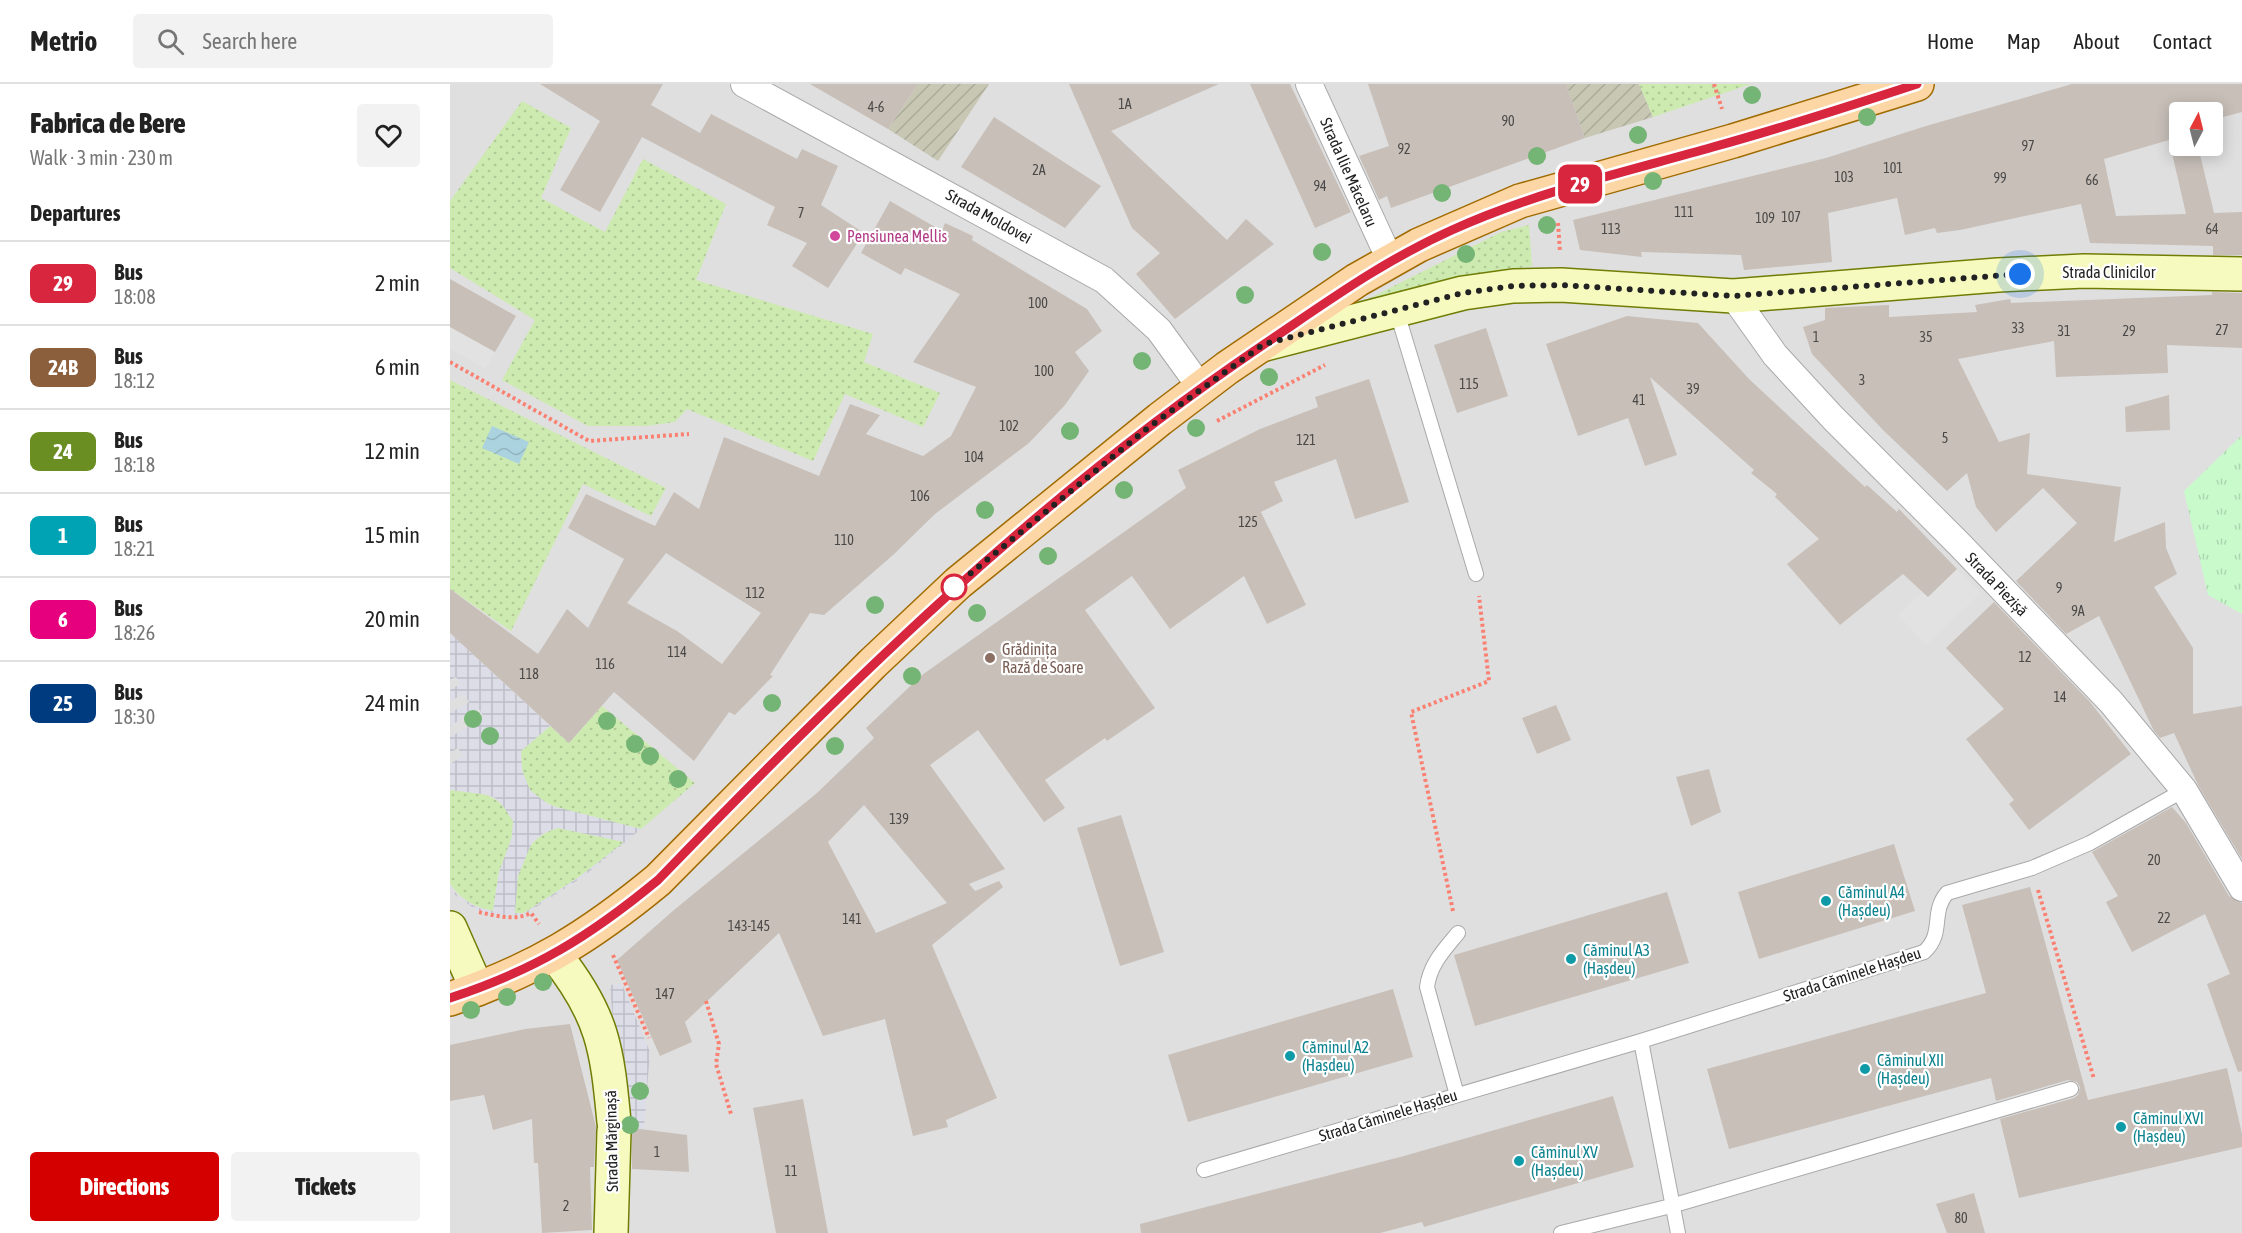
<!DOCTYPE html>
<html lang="en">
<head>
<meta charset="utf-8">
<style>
	:root { --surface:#fff; --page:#f2f2f2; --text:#222; --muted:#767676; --line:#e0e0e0; --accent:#d40000 }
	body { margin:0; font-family:"Asap Condensed",sans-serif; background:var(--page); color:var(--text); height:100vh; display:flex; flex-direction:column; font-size:22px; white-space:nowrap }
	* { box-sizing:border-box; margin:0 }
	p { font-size:20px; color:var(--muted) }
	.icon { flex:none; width:33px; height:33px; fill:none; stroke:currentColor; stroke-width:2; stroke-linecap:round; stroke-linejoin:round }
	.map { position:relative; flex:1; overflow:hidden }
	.panel { display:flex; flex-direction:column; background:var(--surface); width:450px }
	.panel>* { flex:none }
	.badge { padding:0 12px; border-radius:9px; font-size:21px; line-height:39px }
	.needle { width:39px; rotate:7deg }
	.controls { position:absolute; left:1719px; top:18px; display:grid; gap:12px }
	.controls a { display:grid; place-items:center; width:54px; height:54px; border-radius:6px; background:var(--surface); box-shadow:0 3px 15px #0003; font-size:30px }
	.you { position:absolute; width:30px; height:30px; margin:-15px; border:4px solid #fff; border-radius:50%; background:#1a73e8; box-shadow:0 0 0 9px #1a73e833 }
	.map>.badge { position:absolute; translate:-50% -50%; box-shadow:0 0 0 3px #fff }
	h2 { padding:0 30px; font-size:22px; line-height:54px }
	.round { display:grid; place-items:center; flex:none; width:63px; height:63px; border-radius:6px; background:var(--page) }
	.summary { display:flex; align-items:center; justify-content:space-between; height:102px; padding:0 30px }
	h1 { font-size:28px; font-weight:800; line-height:45px }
	.action { display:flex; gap:12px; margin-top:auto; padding:12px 30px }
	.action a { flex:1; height:69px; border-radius:6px; background:var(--accent); color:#fff; font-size:24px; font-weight:800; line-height:69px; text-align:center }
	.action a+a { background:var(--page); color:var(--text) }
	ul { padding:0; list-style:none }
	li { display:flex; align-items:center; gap:18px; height:84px; padding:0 30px; border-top:2px solid var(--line) }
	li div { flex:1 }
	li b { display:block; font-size:22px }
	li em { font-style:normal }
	li .badge { min-width:66px; font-weight:700; text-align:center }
	header { display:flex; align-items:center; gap:36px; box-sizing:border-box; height:84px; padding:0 30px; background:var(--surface); border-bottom:2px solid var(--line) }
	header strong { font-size:28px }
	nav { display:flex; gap:33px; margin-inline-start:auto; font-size:21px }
	.search { width:420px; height:54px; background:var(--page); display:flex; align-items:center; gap:15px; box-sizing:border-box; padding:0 21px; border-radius:6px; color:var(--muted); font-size:22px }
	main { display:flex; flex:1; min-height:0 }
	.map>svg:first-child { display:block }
</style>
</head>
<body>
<header>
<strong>Metrio</strong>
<div class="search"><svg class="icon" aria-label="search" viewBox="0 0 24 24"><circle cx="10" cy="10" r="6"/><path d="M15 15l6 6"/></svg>Search here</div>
<nav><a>Home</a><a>Map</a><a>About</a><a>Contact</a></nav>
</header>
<main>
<section class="panel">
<div class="summary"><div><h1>Fabrica de Bere</h1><p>Walk · 3 min · 230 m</p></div><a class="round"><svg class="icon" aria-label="heart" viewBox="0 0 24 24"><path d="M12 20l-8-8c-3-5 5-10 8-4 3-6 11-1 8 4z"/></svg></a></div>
<h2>Departures</h2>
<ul>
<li><span class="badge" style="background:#d7263d;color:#fff">29</span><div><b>Bus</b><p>18:08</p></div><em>2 min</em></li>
<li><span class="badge" style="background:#8b5e3c;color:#fff">24B</span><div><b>Bus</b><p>18:12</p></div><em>6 min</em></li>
<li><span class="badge" style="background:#6b8e23;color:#fff">24</span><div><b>Bus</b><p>18:18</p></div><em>12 min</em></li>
<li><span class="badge" style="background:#00a3b4;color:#fff">1</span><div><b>Bus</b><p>18:21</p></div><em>15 min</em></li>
<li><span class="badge" style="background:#e6007e;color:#fff">6</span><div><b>Bus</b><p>18:26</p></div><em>20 min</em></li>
<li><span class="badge" style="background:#003b80;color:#fff">25</span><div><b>Bus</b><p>18:30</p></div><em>24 min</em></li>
</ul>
<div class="action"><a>Directions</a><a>Tickets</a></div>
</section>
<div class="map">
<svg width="1792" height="1149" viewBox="0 0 1792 1149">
	<defs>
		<pattern id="construction-furrows" width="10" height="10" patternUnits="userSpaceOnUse" patternTransform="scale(1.5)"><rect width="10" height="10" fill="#c7c7b4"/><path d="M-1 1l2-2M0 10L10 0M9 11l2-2" fill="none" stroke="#abab9a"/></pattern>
		<pattern id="grass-dots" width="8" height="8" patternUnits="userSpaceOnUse" patternTransform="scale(1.5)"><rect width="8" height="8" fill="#cdebb0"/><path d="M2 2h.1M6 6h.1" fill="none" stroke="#b0c997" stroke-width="1.8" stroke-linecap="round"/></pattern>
		<pattern id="park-tufts" width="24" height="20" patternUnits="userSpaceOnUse" patternTransform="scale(1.5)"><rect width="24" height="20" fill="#c8facc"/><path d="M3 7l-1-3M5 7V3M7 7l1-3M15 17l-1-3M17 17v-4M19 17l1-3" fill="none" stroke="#acd6af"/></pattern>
		<pattern id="plaza-grid" width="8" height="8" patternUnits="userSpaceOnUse" patternTransform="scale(1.5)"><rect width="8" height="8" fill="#dddde8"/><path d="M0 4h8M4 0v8" fill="none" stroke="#bdbdc7"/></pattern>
		<pattern id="water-waves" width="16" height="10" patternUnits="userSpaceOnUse" patternTransform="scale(1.5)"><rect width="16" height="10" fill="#aad3df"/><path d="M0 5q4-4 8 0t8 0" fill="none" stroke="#92b5bf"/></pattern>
	</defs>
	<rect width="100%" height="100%" fill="#f2efe9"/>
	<path fill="#e0dfdf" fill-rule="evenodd" d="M0,0H1792V1149H0ZM1730,28H1762V62H1730Z"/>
	<g fill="url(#construction-furrows)">
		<path d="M468,0H539L488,77L438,45Z"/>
		<path d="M1116,0H1189L1203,33L1135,54Z"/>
	</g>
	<g fill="url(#grass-dots)">
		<path d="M1189,0H1301L1203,33Z"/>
		<path d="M72,17L121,44L91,114L155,148L193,75L276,120L246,196L423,250L414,278L490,309L473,343L395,310L363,377L237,325L225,338L196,342H138L52,296L85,236L0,184V117Z"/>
		<path d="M1079,141L1082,182L1023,191L918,215L1051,148Z"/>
		<path d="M0,296L216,404L201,432L133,400L61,547L0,505Z"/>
		<path d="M152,622L245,699L191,745C161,737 101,730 81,707C72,696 71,680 71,667L100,642L119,659Z"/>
		<path d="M0,706C30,707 49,709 63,737L62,753L49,788L43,827C25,823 11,816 0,800Z"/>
		<path d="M108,744L175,758L133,790L74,829H65C66,793 68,756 108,744Z"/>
	</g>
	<path fill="url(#park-tufts)" d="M1792,351V530L1758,511L1734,407Z"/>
	<g fill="#e2e2e2">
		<path d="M0,243L45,268L36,285L0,265Z"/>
		<path d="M1507,485L1531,509L1476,561L1448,531L1472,508L1478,513Z"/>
	</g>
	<g fill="url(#plaza-grid)" fill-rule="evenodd">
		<path d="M0,549L100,642L71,667L72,686L80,706L99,721L191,745L134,792L74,831H49L25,825L6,812L0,803V800L7,811L26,823L43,827L49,788L62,753L63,737L49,716L39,711L0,706V680L13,672L8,664L0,669V653L34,633L29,625L0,642V629L19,618L14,610L0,617V606L10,600L6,593L0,596ZM108,744L174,758L128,794L74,829H65L68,792L83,756L95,748Z"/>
		<path d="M172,900L200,968L194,1045L177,1043L170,1028L160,901Z"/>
	</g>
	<path fill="url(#water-waves)" d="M42,342L79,358L69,380L32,364Z"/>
	<g fill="#c7bfb8" fill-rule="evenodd">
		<path d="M90,0H213L201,21L250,49L261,30L347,75L352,65L388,82L371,121L414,149L378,204L342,182L357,159L317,141L325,123L192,53L150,128L110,106L150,37Z"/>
		<path d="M360,0H468L438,45Z"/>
		<path d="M619,0H769L661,47L777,156L796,135L824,160L725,235L686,190L710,169L682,144Z"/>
		<path d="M800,0H840L901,128L865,144Z"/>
		<path d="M918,0H1116L1135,54L941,124L937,112L929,116L909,72L939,62Z"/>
		<path d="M1622,0H1792V28L1762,36V28H1730V62H1748L1764,129L1792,128V171H1763V162L1640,159L1631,120L1510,146L1487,149L1485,144L1455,151L1447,114L1378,129L1382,178L1294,186L1291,171L1191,168L1192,173L1130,166L1123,136L1376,74L1476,42ZM1719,56L1736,130L1666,132L1654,75Z"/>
		<path d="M544,33L651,102L615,144L511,83Z"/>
		<path d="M440,117L492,147L495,139L523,152L522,156L637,225L652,247L625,268L639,287L615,321L579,359L485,430L443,471L374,531L360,529L320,591L323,592L285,631L279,628L244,677L164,608L119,659L0,549V505L88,570L117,525L138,544L174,475L118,444L136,410L205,442L224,408L249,425L274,353L369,392L400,320L430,331L416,350L473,372L501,352L526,303L463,278L510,210L455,184L451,191L411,169ZM216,469L311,529L272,580L227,547L177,519Z"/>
		<path d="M0,195L66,232L45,268L0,243Z"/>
		<path d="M1762,208L1792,209V264L1717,261L1718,289L1606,293L1604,257L1508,275L1549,358L1580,349L1577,390L1671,403L1664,458L1715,438L1716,464L1727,490L1704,503L1743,564V630L1792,622V775L1749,703L1724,649L1710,654L1704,647L1649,532L1616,550L1566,497L1627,439L1593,404L1546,448L1526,423L1517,389L1497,407L1433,346L1362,270L1353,243L1375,236V224L1439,221V233L1527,228L1525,221L1560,215L1561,219L1762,211Z"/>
		<path d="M1177,232L1248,239L1299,295L1415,403L1417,401L1447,428L1449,425L1507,485L1478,513L1453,490L1390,541L1337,480L1369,455L1325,413L1327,410L1301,389L1304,386L1200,293L1227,371L1195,382L1178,334L1128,352L1096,260Z"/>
		<path d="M1036,244L1058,312L1007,329L984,261Z"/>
		<path d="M919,295L959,418L905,435L886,375L824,398L833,417L811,428L856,521L817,540L794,492L720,545L682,492L635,526L705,624L657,657L655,654L595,696L615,724L594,738L528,646L480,681L555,785L519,800L525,807L549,797L553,803L482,861L547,1014L496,1036L498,1043L463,1052L435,935L373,952L329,849L235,938L242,958L210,972L167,876L224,826L367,709L424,654L416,644L472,591L736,404L728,386L810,345L868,323L865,313ZM414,721L497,819L426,849L378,758Z"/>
		<path d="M1719,311L1720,346L1676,348L1675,323Z"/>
		<path d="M1544,518L1640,618L1681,670L1579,746L1559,720L1564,716L1516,655L1554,625L1496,564Z"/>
		<path d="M1106,621L1121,656L1087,670L1072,634Z"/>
		<path d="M1259,685L1271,728L1241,742L1226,693Z"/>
		<path d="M1722,723L1736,739L1779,812L1792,819V987L1788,988L1757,900L1780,890L1755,830L1682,868L1656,818L1668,812L1642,768Z"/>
		<path d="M671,731L714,868L670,882L627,744Z"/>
		<path d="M1444,760L1465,827L1309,875L1288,808Z"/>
		<path d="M1580,803L1638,1016L1777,984L1792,1050V1063L1569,1114L1550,1035L1624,1014L1628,1011L1630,1003L1627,998L1618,996L1546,1017L1541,994L1279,1065L1257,985L1536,909L1512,821Z"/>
		<path d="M1217,808L1239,879L1025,942L1004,871Z"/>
		<path d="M943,905L963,973L738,1038L718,971Z"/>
		<path d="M120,940L146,1043L144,1083H140L142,1146L92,1149L88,1079H84L82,1035L43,1046L34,1011L0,1017V961L75,945Z"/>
		<path d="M1163,1012L1184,1083L974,1143L972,1138L930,1149H691L690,1140L954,1072Z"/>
		<path d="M353,1015L378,1149H326L303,1024Z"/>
		<path d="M182,1044L237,1051L239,1088L182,1085Z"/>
		<path d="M1524,1109L1535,1149H1497L1486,1120Z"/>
	</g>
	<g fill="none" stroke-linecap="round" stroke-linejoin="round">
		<g stroke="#a9a9a9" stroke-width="16">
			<g id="lane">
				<path d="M946,225L1026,490"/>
				<path d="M1191,957L1228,1149"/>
				<path d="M1007,1011L977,903C980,880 994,866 1008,849"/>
				<path d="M754,1086L1191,957L1474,868C1495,849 1480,829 1497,809L1582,784L1640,759L1734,706"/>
				<path d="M1111,1149L1221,1122L1621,1005"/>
			</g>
		</g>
		<g stroke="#a9a9a9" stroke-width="28">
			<g id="street">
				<path d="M294,0L654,196L709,246L751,304"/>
				<path d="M859,0L940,176"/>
				<path d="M1283,212L1325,271L1383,334L1509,460L1661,618L1734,706L1792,804"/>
			</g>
		</g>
		<g stroke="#707d05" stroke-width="36">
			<g id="secondary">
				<path d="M815,260L1013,209L1063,202L1111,201L1283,212L1548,191L1634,187L1792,190"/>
				<path d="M0,844L27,905"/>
				<path d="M105,871C153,931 157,964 164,1038"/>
				<path d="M161,1149L164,1047"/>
			</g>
		</g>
		<g stroke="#a06b00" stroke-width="36">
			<path id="primary" d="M0,915C85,886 139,853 208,796L422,580L508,499L710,335L777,284L907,196L969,161L1070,117L1283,57L1467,0"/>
		</g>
		<g stroke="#fa8072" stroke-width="4" stroke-dasharray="3 3" stroke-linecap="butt">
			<path d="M1264,0L1272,25"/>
			<path d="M1108,139L1110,168"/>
			<path d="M0,278L139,357L239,350"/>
			<path d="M767,337L875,281"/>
			<path d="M1588,806L1644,995"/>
			<path d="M1003,827L961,628L1039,597L1029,512"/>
			<path d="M29,828C46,832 65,837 81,829L89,840"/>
			<path d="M163,871L199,954"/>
			<path d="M256,917L269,960L266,980L281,1030"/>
		</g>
		<use href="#lane" stroke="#fff" stroke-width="14"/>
		<use href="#street" stroke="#fff" stroke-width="26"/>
		<use href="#secondary" stroke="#f7fabf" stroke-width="33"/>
		<use href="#primary" stroke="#fcd6a4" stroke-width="33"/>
	</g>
	<g fill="#74b475">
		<circle cx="1302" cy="11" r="9"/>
		<circle cx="1417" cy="33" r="9"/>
		<circle cx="1188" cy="51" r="9"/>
		<circle cx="1087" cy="72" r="9"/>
		<circle cx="1203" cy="97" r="9"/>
		<circle cx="992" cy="109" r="9"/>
		<circle cx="1097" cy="141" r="9"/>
		<circle cx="872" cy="168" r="9"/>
		<circle cx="1016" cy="170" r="9"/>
		<circle cx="795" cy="211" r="9"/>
		<circle cx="692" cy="277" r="9"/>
		<circle cx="819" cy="293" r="9"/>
		<circle cx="746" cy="344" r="9"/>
		<circle cx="620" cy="347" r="9"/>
		<circle cx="674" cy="406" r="9"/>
		<circle cx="535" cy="426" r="9"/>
		<circle cx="598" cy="472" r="9"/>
		<circle cx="425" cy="521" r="9"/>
		<circle cx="527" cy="529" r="9"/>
		<circle cx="462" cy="592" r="9"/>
		<circle cx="322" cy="619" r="9"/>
		<circle cx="23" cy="635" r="9"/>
		<circle cx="157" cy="637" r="9"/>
		<circle cx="40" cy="652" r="9"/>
		<circle cx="185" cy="660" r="9"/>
		<circle cx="385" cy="662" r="9"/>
		<circle cx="200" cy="672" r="9"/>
		<circle cx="228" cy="695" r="9"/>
		<circle cx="93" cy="898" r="9"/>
		<circle cx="57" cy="913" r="9"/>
		<circle cx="21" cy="926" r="9"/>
		<circle cx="190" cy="1007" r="9"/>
		<circle cx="180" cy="1041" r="9"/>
	</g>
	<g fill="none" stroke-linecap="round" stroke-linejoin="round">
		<g stroke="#fff" stroke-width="14">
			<path id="line" d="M0,914C85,886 139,853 208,796C396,601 588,413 813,261C877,218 931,178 1002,146C1086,108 1175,88 1263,63C1332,44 1400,22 1467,0"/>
		</g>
		<use href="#line" stroke="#d7263d" stroke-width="9"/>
		<path stroke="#222" stroke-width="6" stroke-dasharray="0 10.8" d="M504,503L699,343L814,260L1013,209L1063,202L1112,201L1283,212L1570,190"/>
	</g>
	<circle fill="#d1479c" stroke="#fff" stroke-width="2" cx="385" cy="152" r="6"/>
	<circle fill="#fff" stroke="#d7263d" stroke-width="3" cx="504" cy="503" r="12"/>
	<circle fill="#8d6e63" stroke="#fff" stroke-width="2" cx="540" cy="574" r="6"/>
	<g fill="#0f9aa8" stroke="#fff" stroke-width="2">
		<circle cx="1376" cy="817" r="6"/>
		<circle cx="1121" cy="875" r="6"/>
		<circle cx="840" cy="972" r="6"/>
		<circle cx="1415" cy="985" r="6"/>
		<circle cx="1671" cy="1043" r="6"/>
		<circle cx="1069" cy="1077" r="6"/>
	</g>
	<g text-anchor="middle" stroke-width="4.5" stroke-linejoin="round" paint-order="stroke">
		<g font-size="14" fill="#4b4948">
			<text x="675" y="25">1A</text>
			<text x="426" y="28">4-6</text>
			<text x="1058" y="42">90</text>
			<text x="1578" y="67">97</text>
			<text x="954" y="70">92</text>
			<text x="1443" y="89">101</text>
			<text x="589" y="91">2A</text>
			<text x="1394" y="98">103</text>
			<text x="1550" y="99">99</text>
			<text x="1642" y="101">66</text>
			<text x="870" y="107">94</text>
			<text x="1234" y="133">111</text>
			<text x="351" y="134">7</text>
			<text x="1341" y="138">107</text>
			<text x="1315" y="139">109</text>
			<text x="1161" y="150">113</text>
			<text x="1762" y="150">64</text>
			<text x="588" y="224">100</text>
			<text x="1568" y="249">33</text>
			<text x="1772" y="251">27</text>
			<text x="1614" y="252">31</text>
			<text x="1679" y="252">29</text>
			<text x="1366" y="258">1</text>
			<text x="1476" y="258">35</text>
			<text x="594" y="292">100</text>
			<text x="1412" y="301">3</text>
			<text x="1019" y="305">115</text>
			<text x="1243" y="310">39</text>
			<text x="1189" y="321">41</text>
			<text x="559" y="347">102</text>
			<text x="1495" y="359">5</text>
			<text x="856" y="361">121</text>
			<text x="524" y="378">104</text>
			<text x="470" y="417">106</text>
			<text x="798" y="443">125</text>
			<text x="394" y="461">110</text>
			<text x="1609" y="509">9</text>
			<text x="305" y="514">112</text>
			<text x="1628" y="532">9A</text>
			<text x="227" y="573">114</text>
			<text x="1575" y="578">12</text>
			<text x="155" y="585">116</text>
			<text x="79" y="595">118</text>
			<text x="1610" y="618">14</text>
			<text x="449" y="740">139</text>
			<text x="1704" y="781">20</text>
			<text x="1714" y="839">22</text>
			<text x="402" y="840">141</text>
			<text x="299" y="847">143-145</text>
			<text x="215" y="915">147</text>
			<text x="207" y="1073">1</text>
			<text x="341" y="1092">11</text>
			<text x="116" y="1127">2</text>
			<text x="1511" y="1139">80</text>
		</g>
		<g font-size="16" fill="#222" stroke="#fff">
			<text transform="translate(899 88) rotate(66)" y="6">Strada Ilie Măcelaru</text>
			<text transform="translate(539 132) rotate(29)" y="6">Strada Moldovei</text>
			<text x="1659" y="194">Strada Clinicilor</text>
			<text transform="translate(1547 500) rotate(46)" y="6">Strada Piezișă</text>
			<text transform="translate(1402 890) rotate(-18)" y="6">Strada Căminele Hașdeu</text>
			<text transform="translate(938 1031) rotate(-17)" y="6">Strada Căminele Hașdeu</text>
			<text transform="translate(161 1057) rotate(-91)" y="6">Strada Mărginașă</text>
		</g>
		<g font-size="16" fill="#b23c85" stroke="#fff" text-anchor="start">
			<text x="397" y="158">Pensiunea Mellis</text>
		</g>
		<g font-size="16" fill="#785e54" stroke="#fff" text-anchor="start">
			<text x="552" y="571">Grădinița<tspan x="552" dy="18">Rază de Soare</tspan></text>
		</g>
		<g font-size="16" fill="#0d838f" stroke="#fff" text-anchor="start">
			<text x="1388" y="814">Căminul A4<tspan x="1388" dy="18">(Hașdeu)</tspan></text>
			<text x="1133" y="872">Căminul A3<tspan x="1133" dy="18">(Hașdeu)</tspan></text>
			<text x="852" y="969">Căminul A2<tspan x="852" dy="18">(Hașdeu)</tspan></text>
			<text x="1427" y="982">Căminul XII<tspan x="1427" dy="18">(Hașdeu)</tspan></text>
			<text x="1683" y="1040">Căminul XVI<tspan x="1683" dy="18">(Hașdeu)</tspan></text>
			<text x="1081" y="1074">Căminul XV<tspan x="1081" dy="18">(Hașdeu)</tspan></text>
		</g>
	</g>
</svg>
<div class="controls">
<a><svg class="needle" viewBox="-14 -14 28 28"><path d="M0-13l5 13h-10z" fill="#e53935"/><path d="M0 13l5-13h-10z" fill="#767676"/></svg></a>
</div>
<div class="you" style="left:1570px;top:190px"></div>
<b class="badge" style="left:1130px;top:100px;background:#d7263d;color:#fff">29</b>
</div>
</main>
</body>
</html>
